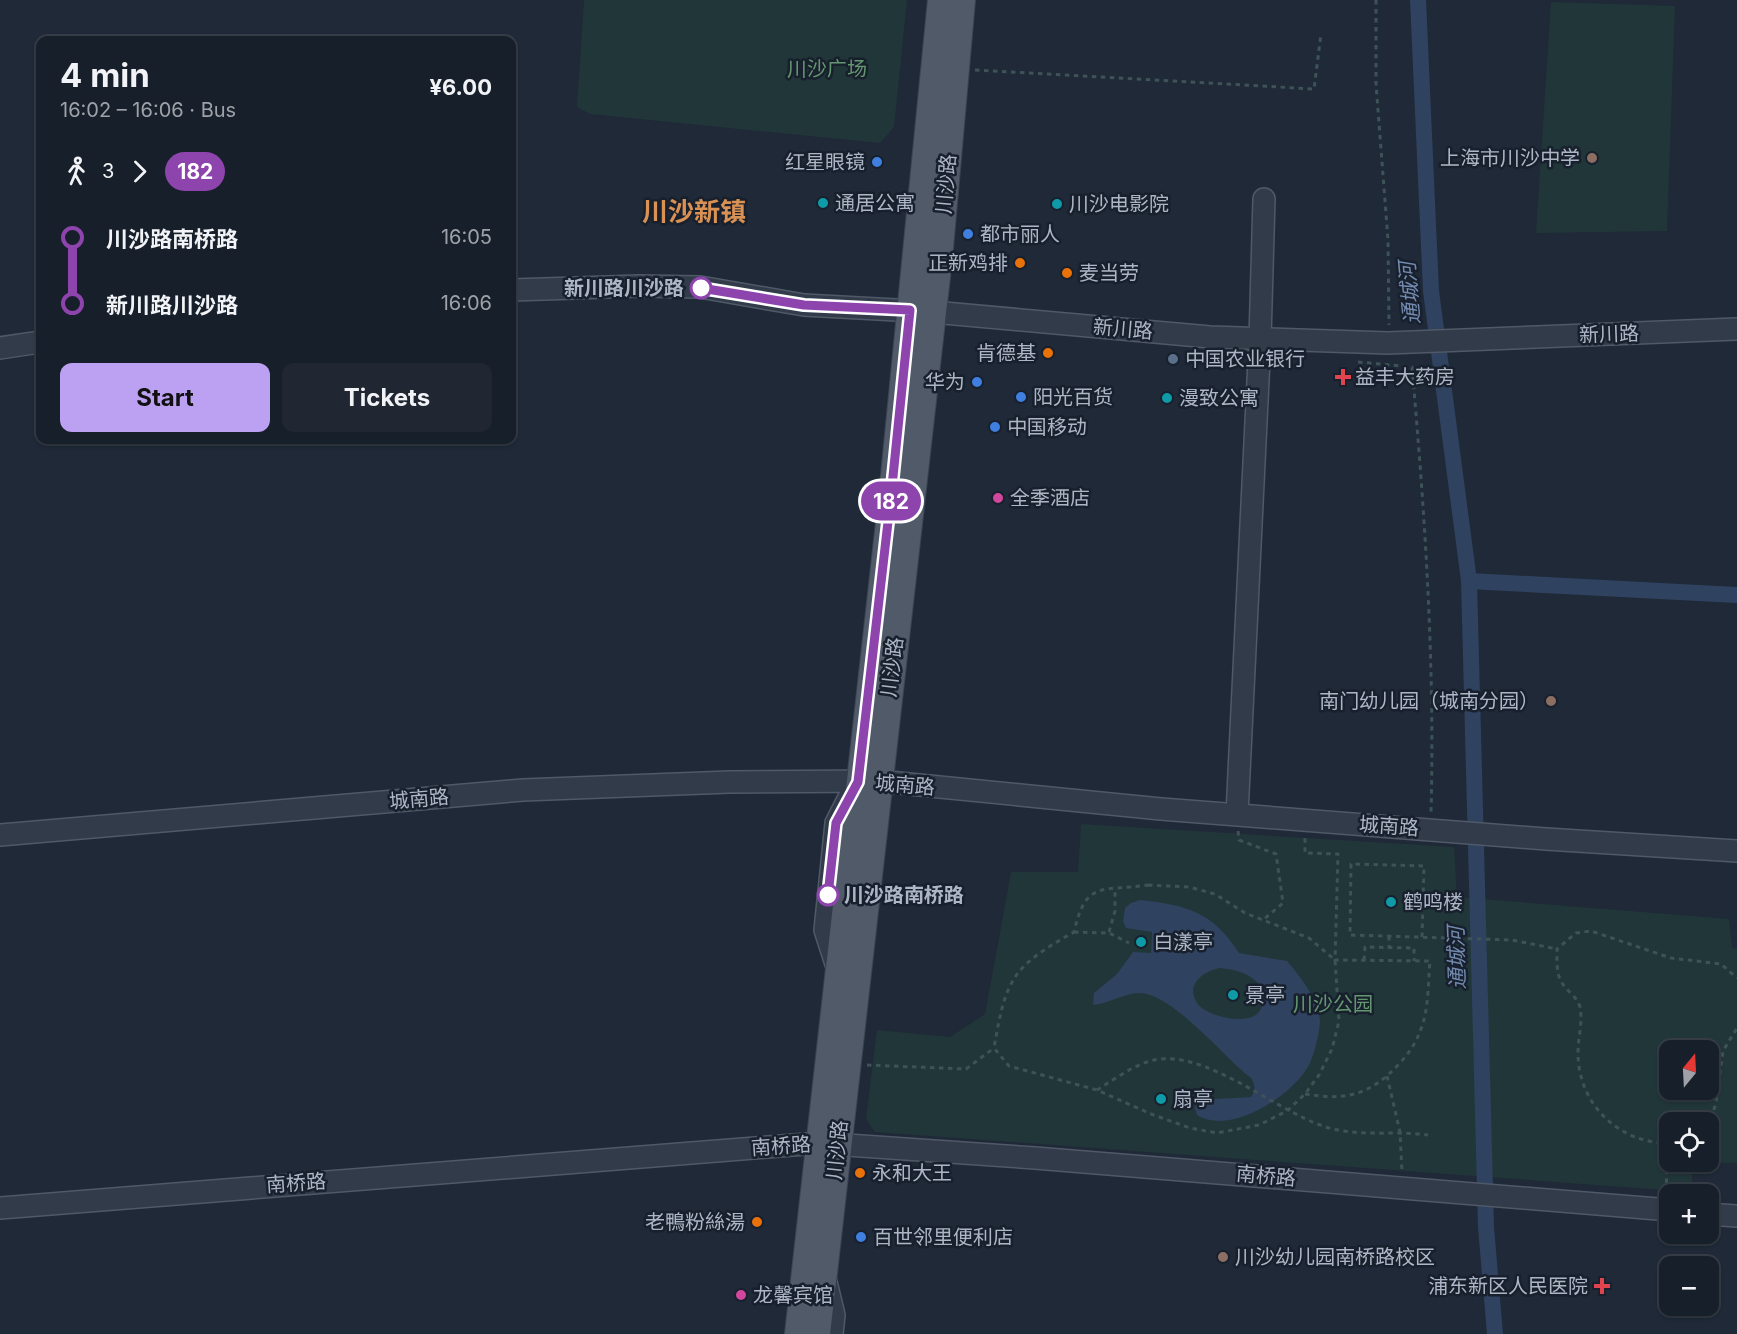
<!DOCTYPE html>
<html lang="en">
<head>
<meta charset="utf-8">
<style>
	:root { --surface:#171f2a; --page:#202732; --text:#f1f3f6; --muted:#9ea2a8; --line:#363d47; --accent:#bca0f2 }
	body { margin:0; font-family:Inter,"Noto Sans SC",sans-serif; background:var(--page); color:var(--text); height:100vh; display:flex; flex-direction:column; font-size:22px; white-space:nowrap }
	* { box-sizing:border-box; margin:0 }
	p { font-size:20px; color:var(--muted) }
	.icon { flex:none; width:33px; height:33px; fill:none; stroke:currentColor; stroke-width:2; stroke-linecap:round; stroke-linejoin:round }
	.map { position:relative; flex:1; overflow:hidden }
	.drawer { position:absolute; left:36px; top:36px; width:480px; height:408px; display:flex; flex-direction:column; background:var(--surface); border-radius:12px; box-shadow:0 2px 4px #0004,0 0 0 2px var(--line) }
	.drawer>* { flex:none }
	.badge { padding:0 12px; border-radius:20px; font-size:21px; line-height:39px }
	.needle { width:39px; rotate:18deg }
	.controls { position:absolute; left:1659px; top:1040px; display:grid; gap:12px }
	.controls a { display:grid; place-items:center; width:60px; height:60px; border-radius:12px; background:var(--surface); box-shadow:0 2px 4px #0004,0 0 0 2px var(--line); font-size:30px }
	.map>.badge { position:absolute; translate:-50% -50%; box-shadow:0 0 0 3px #fff }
	.legs { display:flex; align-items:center; gap:9px; height:66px; padding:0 24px; font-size:20px }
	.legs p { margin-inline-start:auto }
	.headline { display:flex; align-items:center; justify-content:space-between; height:102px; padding:0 24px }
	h1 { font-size:33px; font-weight:700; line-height:45px }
	.primary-button { display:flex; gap:12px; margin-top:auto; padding:12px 24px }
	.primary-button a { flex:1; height:69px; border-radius:12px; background:var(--accent); color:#111; font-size:24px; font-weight:700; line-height:69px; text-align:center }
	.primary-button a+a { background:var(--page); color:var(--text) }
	ul { padding:0 24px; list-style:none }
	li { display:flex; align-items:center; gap:21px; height:66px; font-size:22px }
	li i { display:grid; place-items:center; width:9px; height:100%; margin:0 8px; background:currentColor }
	li i::after { content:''; width:15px; height:15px; margin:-8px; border:4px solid; border-radius:50%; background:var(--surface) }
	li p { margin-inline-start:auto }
	li:first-child i { background:linear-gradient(#0000 50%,currentColor 0) }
	li:last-child i { background:linear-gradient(currentColor 50%,#0000 0) }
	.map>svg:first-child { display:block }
</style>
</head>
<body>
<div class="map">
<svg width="1737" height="1334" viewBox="0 0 1737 1334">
	<rect width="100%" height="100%" fill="#1f2938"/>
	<g fill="#213639" fill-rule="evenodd">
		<path d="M584,0H907L894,127L880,143L590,114L577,107Z"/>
		<path d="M1551,2L1675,6L1667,231L1536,233Z"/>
		<path d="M1081,824L1454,847L1457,897L1729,919L1732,948L1737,949V1163L1692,1162V1192L875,1132L866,1119L877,1030L950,1037L985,1014L1011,872H1078ZM1670,1050H1708V1089H1670ZM1670,1122H1708V1161H1670Z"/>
	</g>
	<path fill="#2f425f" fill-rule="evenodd" d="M1140,900C1187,905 1213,912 1239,953L1287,961C1300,976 1320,1002 1320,1022C1319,1035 1314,1056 1308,1067C1290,1097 1230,1136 1197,1115L1195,1107L1198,1100L1251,1097C1256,1090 1255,1085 1251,1078C1224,1058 1171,991 1138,993C1122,994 1108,1004 1093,1005L1094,993L1117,974L1133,952L1151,953L1152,932L1126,928L1123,921L1125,908L1131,903ZM1220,968C1240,970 1254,975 1265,992C1264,1000 1263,1008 1257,1014C1245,1025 1205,1016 1197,1003C1185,984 1204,971 1220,968Z"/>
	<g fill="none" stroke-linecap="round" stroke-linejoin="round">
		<g stroke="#2f425f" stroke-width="16">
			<path d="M1418,0L1431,291L1469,581L1486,1227L1495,1334"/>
			<path d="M1469,581L1737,595"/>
		</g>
		<g stroke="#505967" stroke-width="24">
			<g id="minor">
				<path d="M512,290L639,286L700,287L804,305L933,312L1210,337L1388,343L1737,329"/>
				<path d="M0,348L40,342"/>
				<path d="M1237,814L1260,339L1264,199"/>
				<path d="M0,835L523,790L729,782L879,781L1161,809L1546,839L1737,851"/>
				<path d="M837,967L825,930L836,823L857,782"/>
				<path d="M0,1208L818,1143L1035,1158L1670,1210"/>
				<path d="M1708,1214L1737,1216"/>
				<path d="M826,1282L834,1315L832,1334"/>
			</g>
		</g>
		<g stroke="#3c4452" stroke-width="28">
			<g id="major">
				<path d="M798,1334L892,496L941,0"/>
				<path d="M817,1334L939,259L962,0"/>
			</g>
		</g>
		<g stroke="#3e5357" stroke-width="3" stroke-dasharray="4.5 4.5" stroke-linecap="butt">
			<path d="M1376,0V84L1388,240L1389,325"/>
			<path d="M975,70L1314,89L1321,34"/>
			<path d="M1358,362L1412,367C1425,515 1435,664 1431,813"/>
			<path d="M1238,831L1239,840L1276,854L1283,903L1263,920"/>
			<path d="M1148,885L1189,887L1215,894L1245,913L1309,938L1335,960L1339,1021L1332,1049L1319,1075L1305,1094L1287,1111L1259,1125L1217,1133L1190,1128L1151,1114L1097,1090L1009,1066L994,1048C1006,978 1012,967 1074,932C1086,879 1102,892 1148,885Z"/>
			<path d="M1074,932L1109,933L1129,943"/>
			<path d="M1109,932L1115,911V890"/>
			<path d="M1389,936V948"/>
			<path d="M1422,937L1424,866L1351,864L1350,935L1512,940L1557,949"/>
			<path d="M1364,960L1365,947L1414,948V961"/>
			<path d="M867,1065L966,1069L994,1048"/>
			<path d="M1387,1076L1400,1132L1402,1172"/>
			<path d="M1097,1090C1115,1079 1133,1065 1154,1060C1205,1049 1275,1110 1323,1126C1357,1138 1394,1130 1428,1135"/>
			<path d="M1305,1094C1347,1101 1370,1095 1399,1064C1409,1053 1416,1043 1421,1029C1429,1008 1428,983 1430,961L1335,960L1338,854L1305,853V836"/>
			<path d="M1708,1127L1716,1103L1723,1051L1737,1028"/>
			<path d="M1670,1143C1619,1144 1578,1104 1578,1053C1578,1037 1583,1023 1580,1007C1577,996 1566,991 1561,981C1556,972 1557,960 1557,949L1576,933L1591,931L1671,958L1721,964L1737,978"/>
			<path d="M1666,1192L1668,1143"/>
		</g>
		<use href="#minor" stroke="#323b49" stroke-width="21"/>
		<use href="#major" stroke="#505a69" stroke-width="26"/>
	</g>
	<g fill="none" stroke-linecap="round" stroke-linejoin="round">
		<g stroke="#fff" stroke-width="14">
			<path id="line-1" d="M701,288L804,305L910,310L891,496L858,782L836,823L828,895"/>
		</g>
		<use href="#line-1" stroke="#8e44ad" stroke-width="9"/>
	</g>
	<g fill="#8d6e63" stroke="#18202d" stroke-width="2">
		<circle cx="1592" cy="158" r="6"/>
		<circle cx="1551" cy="701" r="6"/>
		<circle cx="1223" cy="1257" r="6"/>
	</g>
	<g fill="#3f7fe0" stroke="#18202d" stroke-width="2">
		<circle cx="877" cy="162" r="6"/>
		<circle cx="968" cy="234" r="6"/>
		<circle cx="977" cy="382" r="6"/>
		<circle cx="1021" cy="397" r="6"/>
		<circle cx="995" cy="427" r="6"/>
		<circle cx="861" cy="1237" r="6"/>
	</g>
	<g fill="#0f9aa8" stroke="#18202d" stroke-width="2">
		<circle cx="823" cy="203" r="6"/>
		<circle cx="1057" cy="204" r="6"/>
		<circle cx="1167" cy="398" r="6"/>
		<circle cx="1391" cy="902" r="6"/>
		<circle cx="1141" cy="942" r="6"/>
		<circle cx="1233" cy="995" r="6"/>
		<circle cx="1161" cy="1099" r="6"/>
	</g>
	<g fill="#e8710a" stroke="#18202d" stroke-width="2">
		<circle cx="1020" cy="263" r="6"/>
		<circle cx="1067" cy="273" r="6"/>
		<circle cx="1048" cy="353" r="6"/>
		<circle cx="860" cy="1173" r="6"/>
		<circle cx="757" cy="1222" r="6"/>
	</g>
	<g fill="#fff" stroke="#8e44ad" stroke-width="3">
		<circle cx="701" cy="288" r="10"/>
		<circle cx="828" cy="895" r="10"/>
	</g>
	<circle fill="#5c6f8a" stroke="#18202d" stroke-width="2" cx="1173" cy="359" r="6"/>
	<g fill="#e0444e" stroke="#18202d" stroke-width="2">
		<path d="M1340 368h6v6h6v6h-6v6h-6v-6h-6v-6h6z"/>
		<path d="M1599 1277h6v6h6v6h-6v6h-6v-6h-6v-6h6z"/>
	</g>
	<g fill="#d1479c" stroke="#18202d" stroke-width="2">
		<circle cx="998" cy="498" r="6"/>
		<circle cx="741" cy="1295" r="6"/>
	</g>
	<g text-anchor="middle" stroke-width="5" stroke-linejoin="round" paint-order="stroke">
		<g font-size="20" fill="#639770" stroke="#18202d">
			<text x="827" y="76">川沙广场</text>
			<text x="1333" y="1011">川沙公园</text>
		</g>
		<g font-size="20" fill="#acb6c6" stroke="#18202d" text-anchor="start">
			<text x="1580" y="165" text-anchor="end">上海市川沙中学</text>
			<text x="865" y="169" text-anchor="end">红星眼镜</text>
			<text x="835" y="210">通居公寓</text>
			<text x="1069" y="211">川沙电影院</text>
			<text x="980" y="241">都市丽人</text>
			<text x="1008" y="270" text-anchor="end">正新鸡排</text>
			<text x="1079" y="280">麦当劳</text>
			<text x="1036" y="360" text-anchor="end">肯德基</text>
			<text x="1185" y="366">中国农业银行</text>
			<text x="1355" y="384">益丰大药房</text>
			<text x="965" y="389" text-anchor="end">华为</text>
			<text x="1033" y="404">阳光百货</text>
			<text x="1179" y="405">漫致公寓</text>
			<text x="1007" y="434">中国移动</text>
			<text x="1010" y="505">全季酒店</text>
			<text x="1539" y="708" text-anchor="end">南门幼儿园（城南分园）</text>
			<text x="1403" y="909">鹤鸣楼</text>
			<text x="1153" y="949">白漾亭</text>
			<text x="1245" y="1002">景亭</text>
			<text x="1173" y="1106">扇亭</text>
			<text x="872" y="1180">永和大王</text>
			<text x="745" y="1229" text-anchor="end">老鴨粉絲湯</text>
			<text x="873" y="1244">百世邻里便利店</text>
			<text x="1235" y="1264">川沙幼儿园南桥路校区</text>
			<text x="1588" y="1293" text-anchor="end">浦东新区人民医院</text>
			<text x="753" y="1302">龙馨宾馆</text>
		</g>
		<g font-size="20" fill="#acb6c6" stroke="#18202d">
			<text transform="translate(946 184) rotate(-85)" y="7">川沙路</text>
			<text transform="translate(1123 329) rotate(5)" y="7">新川路</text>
			<text transform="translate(1609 334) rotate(-2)" y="7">新川路</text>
			<text transform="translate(892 667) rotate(-83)" y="7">川沙路</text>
			<text transform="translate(905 785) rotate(5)" y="7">城南路</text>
			<text transform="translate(419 799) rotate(-5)" y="7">城南路</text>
			<text transform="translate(1389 826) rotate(4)" y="7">城南路</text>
			<text transform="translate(781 1146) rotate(-4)" y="7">南桥路</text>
			<text transform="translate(837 1150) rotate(-84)" y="7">川沙路</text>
			<text transform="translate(1266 1176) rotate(5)" y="7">南桥路</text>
			<text transform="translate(296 1183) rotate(-4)" y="7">南桥路</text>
		</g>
		<g font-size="20" font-weight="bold" fill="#acb6c6" stroke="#18202d" text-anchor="end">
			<text x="684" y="295">新川路川沙路</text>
			<text x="844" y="902" text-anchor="start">川沙路南桥路</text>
		</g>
		<g font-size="21" font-style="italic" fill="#738bb0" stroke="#18202d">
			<text transform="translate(1410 293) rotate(-95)" y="7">通城河</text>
			<text transform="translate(1457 958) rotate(-92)" y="7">通城河</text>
		</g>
		<g font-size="26" font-weight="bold" fill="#d99154" stroke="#18202d">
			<text x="694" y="221">川沙新镇</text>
		</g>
	</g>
</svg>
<div class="controls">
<a><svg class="needle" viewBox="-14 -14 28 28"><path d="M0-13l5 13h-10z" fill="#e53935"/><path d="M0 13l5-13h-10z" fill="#9ea2a8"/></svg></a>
<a><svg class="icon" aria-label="locate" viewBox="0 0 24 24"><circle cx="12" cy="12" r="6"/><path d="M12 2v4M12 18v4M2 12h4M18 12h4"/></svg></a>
<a>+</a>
<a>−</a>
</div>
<b class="badge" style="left:891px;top:501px;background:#8e44ad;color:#fff">182</b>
<section class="drawer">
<div class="headline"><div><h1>4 min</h1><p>16:02 – 16:06 · Bus</p></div><b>¥6.00</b></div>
<div class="legs"><svg class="icon" aria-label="walk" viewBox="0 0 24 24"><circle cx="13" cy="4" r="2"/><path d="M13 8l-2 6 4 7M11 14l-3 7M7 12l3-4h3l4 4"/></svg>3<svg class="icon" aria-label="forward" viewBox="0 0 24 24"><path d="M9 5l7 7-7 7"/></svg><b class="badge" style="background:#8e44ad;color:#fff">182</b></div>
<ul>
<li><i style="color:#8e44ad"></i><b>川沙路南桥路</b><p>16:05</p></li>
<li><i style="color:#8e44ad"></i><b>新川路川沙路</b><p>16:06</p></li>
</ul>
<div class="primary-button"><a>Start</a><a>Tickets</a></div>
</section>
</div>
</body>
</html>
